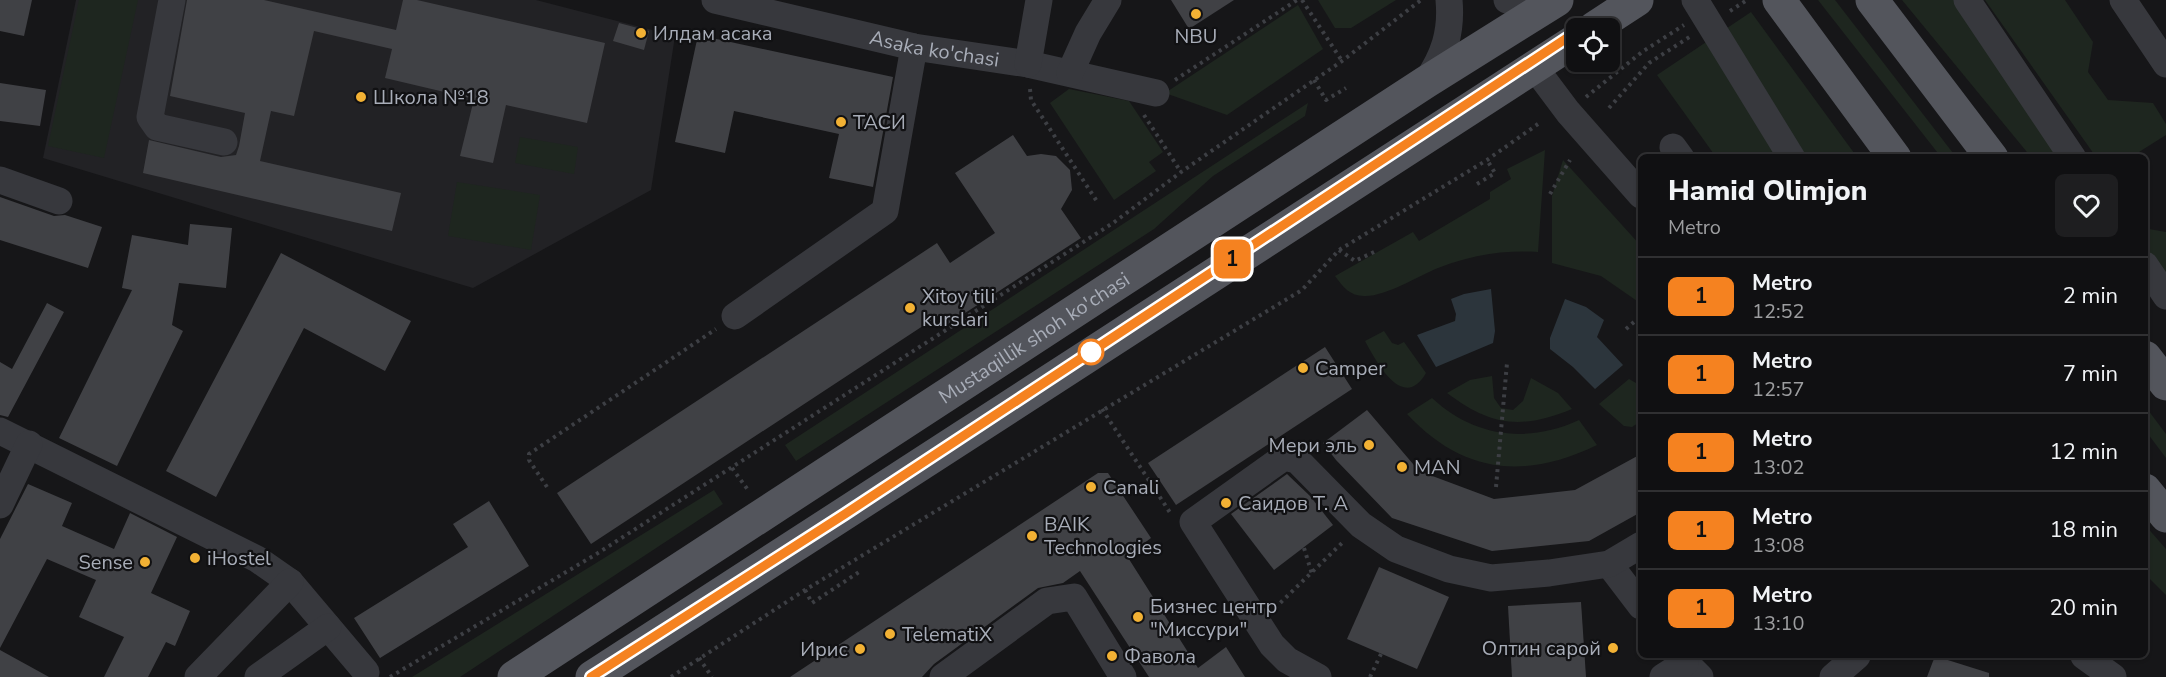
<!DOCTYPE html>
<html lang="en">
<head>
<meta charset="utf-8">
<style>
	:root { --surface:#101012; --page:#1e1e20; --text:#f1f3f6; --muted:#9c9d9f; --line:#303032 }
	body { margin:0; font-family:"Nunito Sans",sans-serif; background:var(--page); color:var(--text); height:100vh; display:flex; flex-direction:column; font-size:22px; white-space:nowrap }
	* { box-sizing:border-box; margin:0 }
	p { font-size:20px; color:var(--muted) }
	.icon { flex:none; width:33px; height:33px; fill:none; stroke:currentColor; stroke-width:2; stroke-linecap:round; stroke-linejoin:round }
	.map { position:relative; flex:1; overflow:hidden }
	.panel { position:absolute; left:1638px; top:154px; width:510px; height:504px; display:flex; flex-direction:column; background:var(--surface); border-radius:9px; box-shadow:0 2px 4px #0004,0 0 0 2px var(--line) }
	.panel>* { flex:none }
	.badge { padding:0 12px; border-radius:9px; font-size:21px; line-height:39px }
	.fabs { position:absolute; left:1566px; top:18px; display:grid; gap:12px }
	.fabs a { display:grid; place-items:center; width:54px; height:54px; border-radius:9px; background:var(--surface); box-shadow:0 2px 4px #0004,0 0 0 2px var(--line); font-size:30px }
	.map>.badge { position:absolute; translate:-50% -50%; box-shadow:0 0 0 3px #fff }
	.round { display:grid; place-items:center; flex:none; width:63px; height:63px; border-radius:9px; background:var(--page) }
	.overview { display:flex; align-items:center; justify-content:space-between; height:102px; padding:0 30px }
	h1 { font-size:28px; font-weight:800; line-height:45px }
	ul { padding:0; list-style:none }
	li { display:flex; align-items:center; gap:18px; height:78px; padding:0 30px; border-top:2px solid var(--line) }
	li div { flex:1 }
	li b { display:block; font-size:22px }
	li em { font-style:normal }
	li .badge { min-width:66px; font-weight:700; text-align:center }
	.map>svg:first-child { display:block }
</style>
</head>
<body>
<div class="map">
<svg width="2166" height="677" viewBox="0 0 2166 677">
	<rect width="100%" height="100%" fill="#161618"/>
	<path fill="#222225" d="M76,0H536L675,36L651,190L473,288L43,158Z"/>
	<g fill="#1e261f">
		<path d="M79,0H138L104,158L48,146Z"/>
		<path d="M1318,0H1396L1351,28H1335Z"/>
		<path d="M1818,0H1835L1956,157H1941Z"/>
		<path d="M1902,0H1954L2059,157H2031Z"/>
		<path d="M1985,0H2065L2093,42L2088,72L2108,100L2153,103L2166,124V135L2131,157H2096Z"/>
		<path d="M1298,5L1323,49L1227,115L1165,93Z"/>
		<path d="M1751,12L1857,157H1716L1657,75Z"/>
		<path d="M1069,89L1129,101L1163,152L1149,162L1156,171L1114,200L1050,103Z"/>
		<path d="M1308,103L1305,116L1213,176L1154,229L796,461L785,445Z"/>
		<path d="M520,137L578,147L574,174L515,163Z"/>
		<path d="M1545,150L1538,252C1503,250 1471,255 1438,268C1418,276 1385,297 1364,296C1350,296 1343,287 1335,276L1413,232L1419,241L1490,199V192L1511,179L1507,169Z"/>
		<path d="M1563,160L1641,246L1640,303L1601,276L1552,263V196Z"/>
		<path d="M457,182L540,195L531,250L448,236Z"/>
		<path d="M2149,229L2166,232V279L2145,249V230Z"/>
		<path d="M1384,331L1392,343L1398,345L1404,342L1426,373C1403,413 1376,361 1365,341Z"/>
		<path d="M1492,376L1494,398L1501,408L1513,410L1523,401L1531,378L1558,393L1572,409C1521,430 1491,426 1447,393L1470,380Z"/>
		<path d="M1629,379L1636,383L1641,379V421L1632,427L1624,426L1599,404Z"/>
		<path d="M1432,398C1474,437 1527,444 1579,420L1597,445C1525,480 1463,474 1407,414Z"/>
		<path d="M2145,406L2166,434V458L2145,430Z"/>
		<path d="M714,490L723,504L460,677H412Z"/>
		<path d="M2145,525L2166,549V595L2145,574Z"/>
	</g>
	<g fill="#2c353c">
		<path d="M1491,289L1495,331L1493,343L1436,367L1417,335L1455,321L1456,314L1451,299L1464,294Z"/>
		<path d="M1565,299L1586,307L1604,320L1597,337L1623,365L1595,389L1573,367L1550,349V338Z"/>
	</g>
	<g fill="#404145">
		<path d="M0,0H32L24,36L0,31Z"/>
		<path d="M187,0H264L396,30L403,0H417L605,43L587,123L506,105L493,163L460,156L474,99L385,78L392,49L314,31L294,116L271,111L260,161L401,193L392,231L143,173L149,140L221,157L236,155L239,146L245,113L170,96Z"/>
		<path d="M1171,0H1234L1189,29Z"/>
		<path d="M619,23L649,31L644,50L613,41Z"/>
		<path d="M698,35L893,77L873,187L829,178L839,134L734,111L725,153L675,142Z"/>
		<path d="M0,83L46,90L40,126L0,121Z"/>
		<path d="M1013,135L1027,156L1041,154L1056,156L1070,170L1072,190L1061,209L1081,238L945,326L938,316L591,544L557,493L937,243L950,263L995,233L955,173Z"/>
		<path d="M0,197L54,216L65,215L102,227L88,268L0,240Z"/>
		<path d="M190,224L232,228L226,288L179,283L172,325L183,331L117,466L59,438L132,290L122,288L132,235L188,245Z"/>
		<path d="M281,253L411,321L385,371L304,328L216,497L166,471Z"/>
		<path d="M47,303L64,312L8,417L0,415V362L12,369Z"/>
		<path d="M1325,347L1352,389L1176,505L1148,463Z"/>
		<path d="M1367,410L1419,471L1494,499L1575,490L1641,454V512L1589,541L1492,551L1392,518L1336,460L1323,443Z"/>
		<path d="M1098,473H1108L1151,538L1127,556L1198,668L1226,647L1245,677H1149L1080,571L1063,583L1038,588L934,664L922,677H790Z"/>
		<path d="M1287,474L1310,496L1333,525L1274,570L1231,514Z"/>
		<path d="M28,484L72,503L62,526L114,549L130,513L177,537L151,593L190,611L175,646L166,642L148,677H104L124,637L79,617L96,580L47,559L0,648V539Z"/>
		<path d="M489,501L529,566L380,658L354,618L468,547L453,524Z"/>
		<path d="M1379,567L1449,597L1417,669L1347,639Z"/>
		<path d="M1581,602L1586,677H1512L1508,606Z"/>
		<path d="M0,650L49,677H0Z"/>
		<path d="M1935,656L1989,673V677H1927Z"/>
	</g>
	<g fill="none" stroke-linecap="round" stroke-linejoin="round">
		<g stroke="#3d3f44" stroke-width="4" stroke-dasharray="3 4.5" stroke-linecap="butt">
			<path d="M1302,0L1342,61"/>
			<path d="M1730,11L1747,0"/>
			<path d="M1175,80L1297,0"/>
			<path d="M1314,80L1326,100L1346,88"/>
			<path d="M1030,89L1031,100L1098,203"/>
			<path d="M1586,97L1642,52L1684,25"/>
			<path d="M1609,108L1649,63L1691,36"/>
			<path d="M1144,115L1181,172"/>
			<path d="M1477,184L1495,173L1487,160"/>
			<path d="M1550,194L1570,160"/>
			<path d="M1339,250L1355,261L1376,251"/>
			<path d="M1626,329L1641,316"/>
			<path d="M1102,409L1171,514"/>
			<path d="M732,468L748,490"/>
			<path d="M547,487L529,460V454L716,329"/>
			<path d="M1496,487L1507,363"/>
			<path d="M1304,548L1312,574"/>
			<path d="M805,590L812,603L859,572"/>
			<path d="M1275,608L1343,542"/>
			<path d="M699,658L712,677"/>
			<path d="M390,677L598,553L1113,223L1181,172L1342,61L1421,0"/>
			<path d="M671,677L805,590L1302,290L1339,250L1487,160L1538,124"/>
			<path d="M1370,677L1381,654"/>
		</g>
		<g stroke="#37383d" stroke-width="27">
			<path d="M172,0L150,117L157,127L224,142"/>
			<path id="s1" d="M715,0L914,47L1028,64L1156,93"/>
			<path d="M1507,0L1524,5L1547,7"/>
			<path d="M1695,0L1792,158"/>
			<path d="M1967,0L2073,158"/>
			<path d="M2123,0L2166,64"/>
			<path d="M1028,64L1039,0"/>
			<path d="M1535,68L1568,112L1641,195"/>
			<path d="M1070,73L1088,33L1108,0"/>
			<path d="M1426,82C1444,56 1452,32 1449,0"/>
			<path d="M1673,147L1681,158"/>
			<path d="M0,180L59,201"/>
			<path d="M2145,265L2166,296"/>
			<path d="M735,316L885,211L914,47"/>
			<path d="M0,431L257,559L290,582L366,672"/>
			<path d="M0,505L29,444"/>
			<path d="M1609,564L1641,606"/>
			<path d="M1679,656L1700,677"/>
			<path d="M2084,656L2113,677"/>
			<path d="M198,677L290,582"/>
			<path d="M258,677L328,627"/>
			<path d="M943,677L1047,601L1074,597L1123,677"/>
			<path d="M1318,677L1287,660L1272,645L1193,522L1284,457L1297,460L1361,525L1396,549L1449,569L1491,578L1549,573L1609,564L1641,545"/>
			<path d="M1663,677L1685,663"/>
			<path d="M1833,677L1857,656"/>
		</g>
		<g stroke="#53555c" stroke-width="33">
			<path d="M1779,0L1895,158"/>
			<path d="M1872,0L1992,158"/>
			<path d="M1594,28L1637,0"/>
			<path d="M2145,357L2166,384"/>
			<path d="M2145,490L2166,516"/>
			<path id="s2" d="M514,677L1426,82L1557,0"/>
			<path d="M592,677L1576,40"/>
		</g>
	</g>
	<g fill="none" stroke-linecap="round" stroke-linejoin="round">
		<g stroke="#fff" stroke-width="14">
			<path id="line" d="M591,677L845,514L1576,32"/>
		</g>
		<use href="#line" stroke="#f58220" stroke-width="9"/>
	</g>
	<g fill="#f2b134" stroke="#111113" stroke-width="2">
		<circle cx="1196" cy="14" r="6"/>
		<circle cx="641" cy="33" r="6"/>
		<circle cx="361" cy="97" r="6"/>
		<circle cx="841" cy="122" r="6"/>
		<circle cx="910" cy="308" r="6"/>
		<circle cx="1303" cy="368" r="6"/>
		<circle cx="1369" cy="445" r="6"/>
		<circle cx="1402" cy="467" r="6"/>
		<circle cx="1091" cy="487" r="6"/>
		<circle cx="1226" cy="503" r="6"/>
		<circle cx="1032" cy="536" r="6"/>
		<circle cx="195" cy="558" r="6"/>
		<circle cx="145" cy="562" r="6"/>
		<circle cx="1138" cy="617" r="6"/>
		<circle cx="890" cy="634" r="6"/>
		<circle cx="1613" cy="648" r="6"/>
		<circle cx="860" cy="649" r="6"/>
		<circle cx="1112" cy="656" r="6"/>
	</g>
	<circle fill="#fff" stroke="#f58220" stroke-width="3" cx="1091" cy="352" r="12"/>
	<g text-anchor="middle" stroke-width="4.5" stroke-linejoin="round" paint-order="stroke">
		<g font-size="20" fill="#a8adb8" stroke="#111113" text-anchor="start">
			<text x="653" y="40">Илдам асака</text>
			<text x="1196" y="43" text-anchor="middle">NBU</text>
			<text x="373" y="104">Школа №18</text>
			<text x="853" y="129">ТАСИ</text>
			<text x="922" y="303">Xitoy tili<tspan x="922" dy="23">kurslari</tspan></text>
			<text x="1315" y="375">Camper</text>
			<text x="1357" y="452" text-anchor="end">Мери эль</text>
			<text x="1414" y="474">MAN</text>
			<text x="1103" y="494">Canali</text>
			<text x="1238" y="510">Саидов Т. А</text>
			<text x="1044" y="531">BAIK<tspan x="1044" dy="23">Technologies</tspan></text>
			<text x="207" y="565">iHostel</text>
			<text x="133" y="569" text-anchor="end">Sense</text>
			<text x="1150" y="613">Бизнес центр<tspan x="1150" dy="23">"Миссури"</tspan></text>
			<text x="902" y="641">TelematiX</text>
			<text x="1601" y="655" text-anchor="end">Олтин сарой</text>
			<text x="848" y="656" text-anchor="end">Ирис</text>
			<text x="1124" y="663">Фавола</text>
		</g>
		<g font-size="20" fill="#a8adb8" stroke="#111113">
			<text dy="7" stroke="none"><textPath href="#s1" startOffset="225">Asaka ko'chasi</textPath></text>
			<text dy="7" stroke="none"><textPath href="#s2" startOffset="621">Mustaqillik shoh ko'chasi</textPath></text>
		</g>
	</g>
</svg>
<div class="fabs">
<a><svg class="icon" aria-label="locate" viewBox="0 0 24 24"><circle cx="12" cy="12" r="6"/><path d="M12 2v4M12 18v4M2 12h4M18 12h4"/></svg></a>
</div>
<b class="badge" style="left:1232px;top:259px;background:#f58220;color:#111">1</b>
<section class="panel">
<div class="overview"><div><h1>Hamid Olimjon</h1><p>Metro</p></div><a class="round"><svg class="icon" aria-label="heart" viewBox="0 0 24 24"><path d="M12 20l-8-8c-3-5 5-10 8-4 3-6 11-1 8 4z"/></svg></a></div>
<ul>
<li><span class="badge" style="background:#f58220;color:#111">1</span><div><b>Metro</b><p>12:52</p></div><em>2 min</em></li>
<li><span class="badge" style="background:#f58220;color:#111">1</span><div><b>Metro</b><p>12:57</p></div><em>7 min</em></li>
<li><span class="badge" style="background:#f58220;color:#111">1</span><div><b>Metro</b><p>13:02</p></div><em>12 min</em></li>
<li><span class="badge" style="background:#f58220;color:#111">1</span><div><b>Metro</b><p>13:08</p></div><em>18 min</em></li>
<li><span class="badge" style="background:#f58220;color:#111">1</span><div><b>Metro</b><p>13:10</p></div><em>20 min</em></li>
</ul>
</section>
</div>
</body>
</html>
